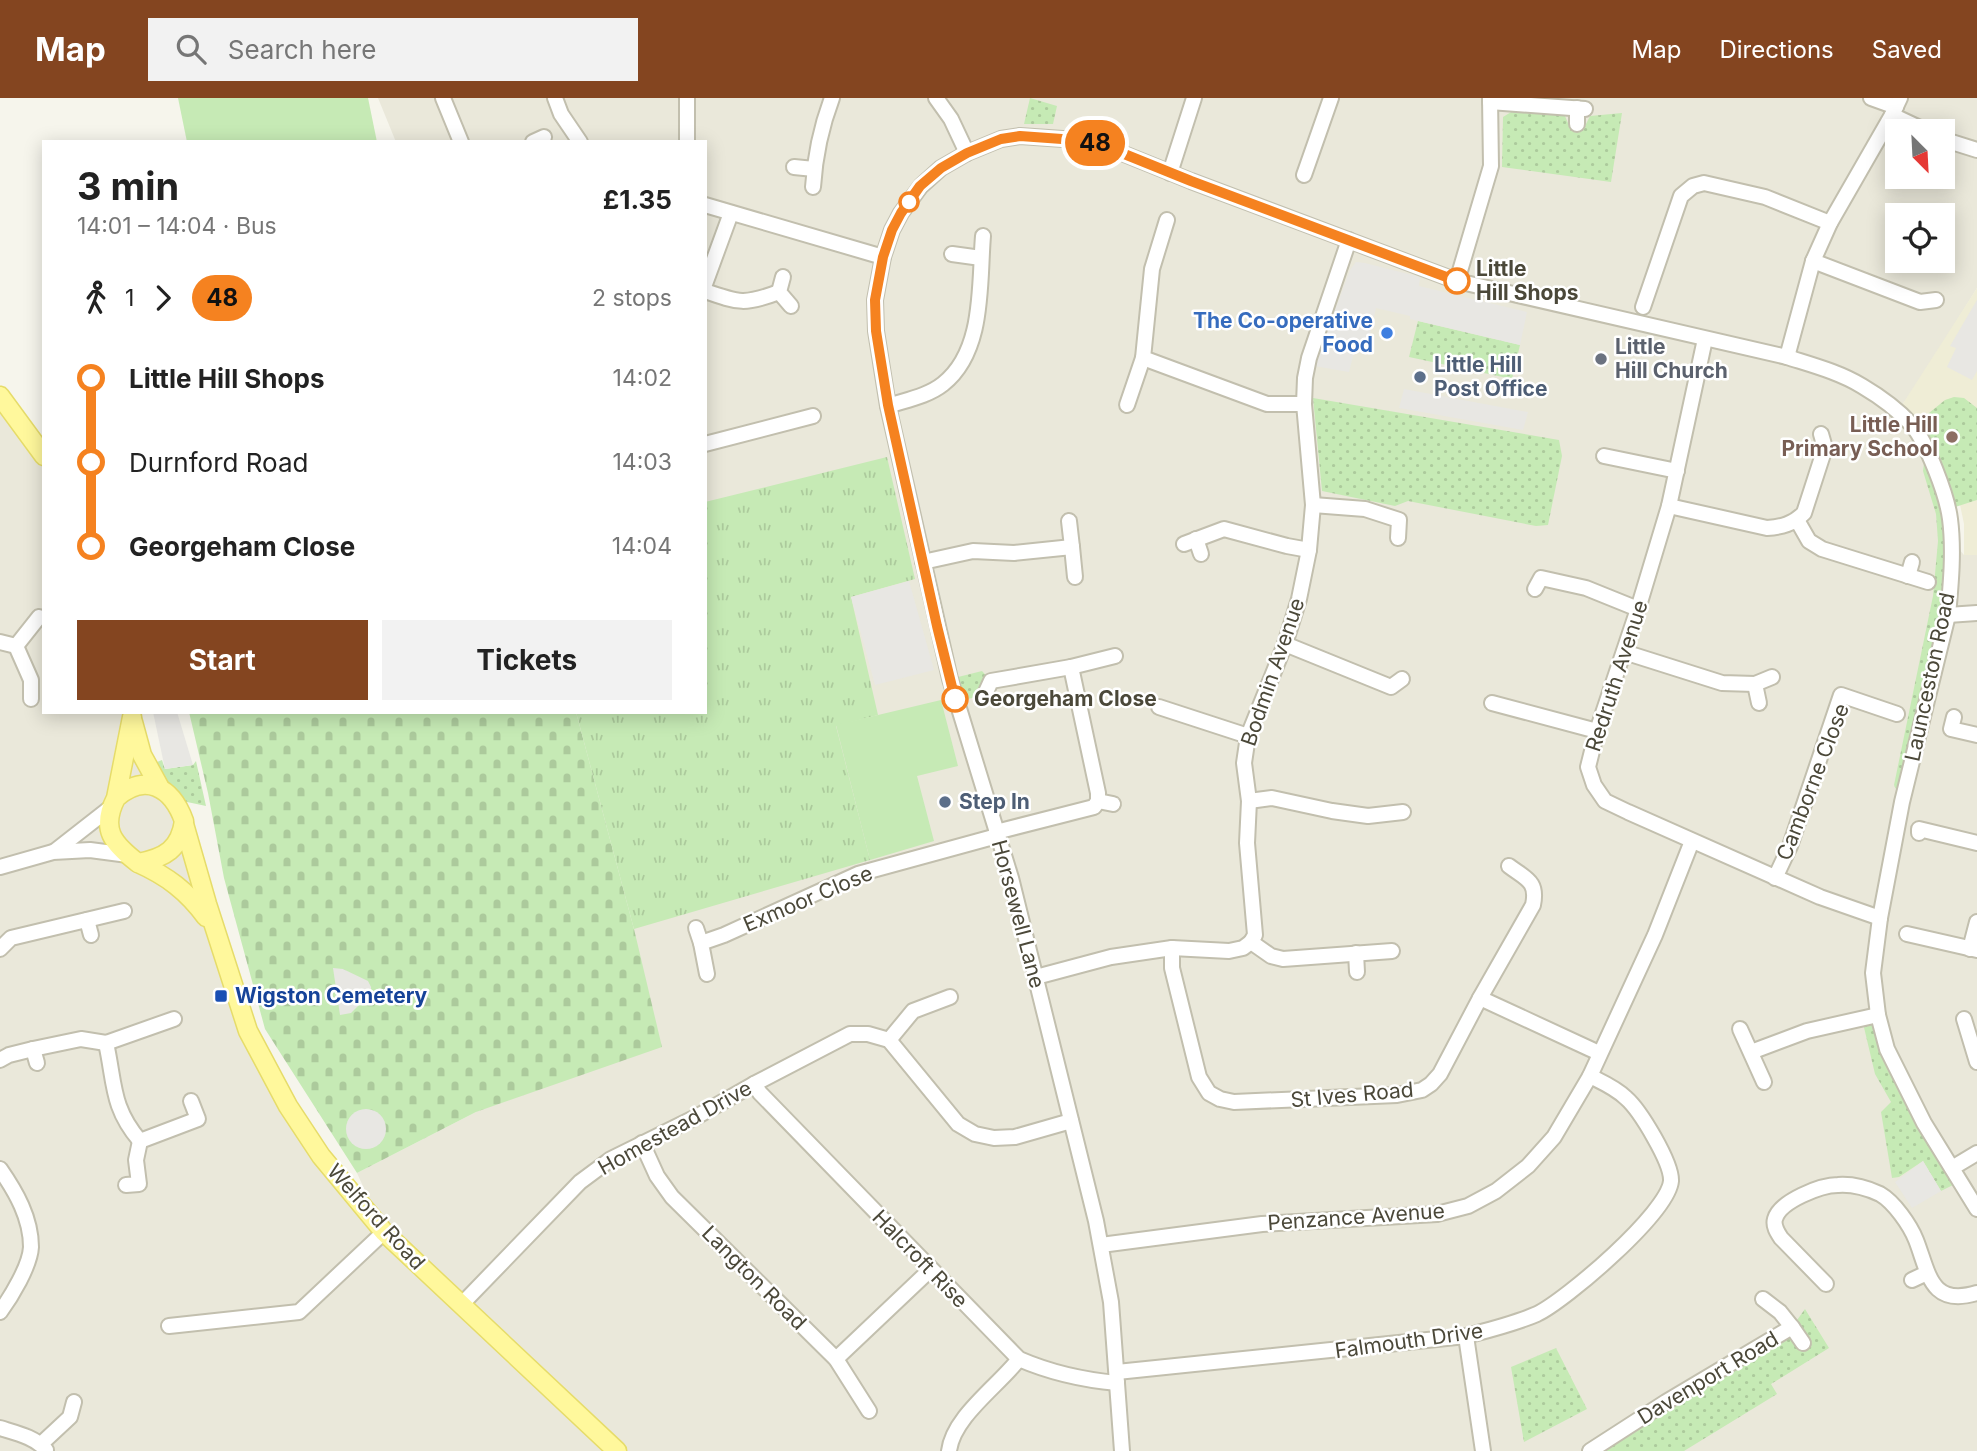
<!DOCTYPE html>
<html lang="en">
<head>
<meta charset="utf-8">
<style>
	:root { --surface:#fff; --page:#f2f2f2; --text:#222; --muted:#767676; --accent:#844520 }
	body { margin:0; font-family:Inter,sans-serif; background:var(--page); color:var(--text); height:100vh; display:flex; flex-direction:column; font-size:26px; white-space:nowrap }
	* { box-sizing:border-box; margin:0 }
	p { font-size:23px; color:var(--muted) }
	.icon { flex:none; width:38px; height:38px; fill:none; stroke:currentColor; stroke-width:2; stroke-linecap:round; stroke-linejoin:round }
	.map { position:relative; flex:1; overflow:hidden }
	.details { position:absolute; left:42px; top:42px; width:665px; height:574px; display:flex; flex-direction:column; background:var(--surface); border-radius:0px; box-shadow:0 4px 18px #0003 }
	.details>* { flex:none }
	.badge { padding:0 14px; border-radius:23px; font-size:24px; line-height:46px }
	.needle { width:46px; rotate:156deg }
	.tools { position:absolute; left:1885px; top:21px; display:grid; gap:14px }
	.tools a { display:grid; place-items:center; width:70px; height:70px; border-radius:0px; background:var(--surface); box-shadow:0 4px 18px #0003; font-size:35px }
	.map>.badge { position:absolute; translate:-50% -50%; box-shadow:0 0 0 4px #fff }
	.legs { display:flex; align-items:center; gap:10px; height:77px; padding:0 35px; font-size:23px }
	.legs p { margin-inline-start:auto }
	.summary { display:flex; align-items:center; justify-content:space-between; height:119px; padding:0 35px }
	h1 { font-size:38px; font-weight:700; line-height:52px }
	.button { display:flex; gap:14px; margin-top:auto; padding:14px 35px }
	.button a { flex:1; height:80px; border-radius:0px; background:var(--accent); color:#fff; font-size:28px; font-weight:700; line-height:80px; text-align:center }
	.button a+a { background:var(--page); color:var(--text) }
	ul { padding:0 35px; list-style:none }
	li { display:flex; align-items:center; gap:24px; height:84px; font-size:26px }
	li i { display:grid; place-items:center; width:10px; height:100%; margin:0 9px; background:currentColor }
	li i::after { content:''; width:18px; height:18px; margin:-9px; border:5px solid; border-radius:50%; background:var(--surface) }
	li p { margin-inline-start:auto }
	li:first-child i { background:linear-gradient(#0000 50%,currentColor 0) }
	li:last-child i { background:linear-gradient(currentColor 50%,#0000 0) }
	header { display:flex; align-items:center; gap:42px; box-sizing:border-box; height:98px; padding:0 35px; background:var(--accent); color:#fff }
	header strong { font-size:33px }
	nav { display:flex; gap:38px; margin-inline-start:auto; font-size:24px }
	.search { width:490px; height:63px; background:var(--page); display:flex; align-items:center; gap:18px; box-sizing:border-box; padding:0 24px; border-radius:0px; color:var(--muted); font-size:26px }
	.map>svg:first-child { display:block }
</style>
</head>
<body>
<header>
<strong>Map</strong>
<div class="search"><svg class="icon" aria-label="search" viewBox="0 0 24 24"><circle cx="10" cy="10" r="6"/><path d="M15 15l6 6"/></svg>Search here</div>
<nav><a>Map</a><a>Directions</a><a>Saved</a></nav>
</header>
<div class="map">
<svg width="1977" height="1353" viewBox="0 0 1977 1353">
	<defs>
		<pattern id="grass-dots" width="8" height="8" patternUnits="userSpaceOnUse" patternTransform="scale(1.75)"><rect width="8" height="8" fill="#c6eab5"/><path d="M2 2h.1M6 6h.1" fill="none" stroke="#acca9c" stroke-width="1.8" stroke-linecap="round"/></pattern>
		<pattern id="cemetery-stones" width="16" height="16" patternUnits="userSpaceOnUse" patternTransform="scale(1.75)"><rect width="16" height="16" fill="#c6eab5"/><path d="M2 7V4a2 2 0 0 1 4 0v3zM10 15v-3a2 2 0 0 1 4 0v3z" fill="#acca9c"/></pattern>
		<pattern id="park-tufts" width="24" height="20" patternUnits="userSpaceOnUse" patternTransform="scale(1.75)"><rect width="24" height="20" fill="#c6eab5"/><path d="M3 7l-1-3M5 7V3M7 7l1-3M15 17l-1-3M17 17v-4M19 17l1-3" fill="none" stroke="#acca9c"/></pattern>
	</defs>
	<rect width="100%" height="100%" fill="#f6f5ec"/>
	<path fill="#eae8da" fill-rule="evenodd" d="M378,0H1977V190L1920,282L1902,307L1896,313L1913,328L1952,443L1964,457H1977V1353H0V298L44,358V614H134L142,657L188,744L248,933L288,1008L382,1130L357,1075L476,1014L636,844L634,831L576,614H705V44H396ZM1897,33H1942V79H1897ZM1897,117H1942V163H1897Z"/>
	<path fill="#efedd6" d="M1977,190V457H1964V426L1958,397L1941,361L1914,317L1902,307Z"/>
	<g fill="url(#grass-dots)">
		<path d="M1030,0L1057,8L1053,26H1024Z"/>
		<path d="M1516,11L1565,18L1571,32H1583L1590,18L1622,15L1611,84L1502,69L1503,19Z"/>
		<path d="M1418,223L1520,247L1512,281L1409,259Z"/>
		<path d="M1954,299L1964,300L1977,310V402L1949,411L1951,483L1902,704L1894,687L1933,498L1938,443L1936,416L1923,373L1926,351L1913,328L1945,302Z"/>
		<path d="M1313,300L1559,342L1562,358L1548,427L1536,428L1408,403L1395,408L1322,393Z"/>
		<path d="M982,573L991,583C983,601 973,599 955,604L950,581Z"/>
		<path d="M162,662L165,671L193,667L196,663L206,708L173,701L147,668Z"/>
		<path d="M1878,917L1959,1084L1941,1093L1923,1063L1899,1079L1892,1080L1881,1014L1891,1004L1875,976L1862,921Z"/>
		<path d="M1805,1211L1829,1250L1771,1286L1777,1296L1684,1353H1590L1792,1229Z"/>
		<path d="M1556,1250L1587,1311L1524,1344L1511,1269Z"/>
	</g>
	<path fill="url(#cemetery-stones)" d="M189,614H576L634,831L662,949L476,1014L357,1075L265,931L224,780L208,695Z"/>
	<path fill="url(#park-tufts)" d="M887,359L915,481L851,499L878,617L836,628L870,762L634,831L576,614H705V404Z"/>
	<g fill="#c6eab5">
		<path d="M178,0H368L377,44H187Z"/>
		<path d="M941,602L958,668L917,678L934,743L870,762L836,627Z"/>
	</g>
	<g fill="#e8e7e3">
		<path d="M1356,164L1365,165L1420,179L1419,188L1527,214L1520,247L1410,221V218L1376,210L1366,255L1354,254L1349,274L1314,268L1350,172Z"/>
		<path d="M1977,202V273L1972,282L1947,269L1956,250L1950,248Z"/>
		<path d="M1404,291L1528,314L1523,332L1399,310Z"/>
		<path d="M909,483L934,572L875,587L851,499Z"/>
		<path d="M153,614H177L193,667L165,671Z"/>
		<path d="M333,870L343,871L368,883L371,889V895L351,915L340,917Z"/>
		<circle cx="366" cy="1031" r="20"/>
		<path d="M1923,1063L1941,1093L1912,1110L1895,1084Z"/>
	</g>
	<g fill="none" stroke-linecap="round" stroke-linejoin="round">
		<g stroke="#c2bfae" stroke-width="18">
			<g id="minor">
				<path d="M443,0L461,44"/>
				<path d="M555,0L561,16L580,44"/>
				<path d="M687,0V44"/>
				<path d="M936,0L951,21L967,55"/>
				<path d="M1871,0L1896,9"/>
				<path d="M1490,4L1585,11"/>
				<path d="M1892,17L1926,33"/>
				<path d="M1577,26V10"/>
				<path d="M1942,41L1977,52"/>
				<path d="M533,44L544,39"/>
				<path d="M794,69L814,71"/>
				<path d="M1170,75L1194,0"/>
				<path d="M1304,77L1331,0"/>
				<path d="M813,89C815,58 821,29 832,0"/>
				<path d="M705,107L883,159"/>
				<path d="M1167,122L1152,171L1143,260L1267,306H1304"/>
				<path d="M952,156L981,160"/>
				<path d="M1813,163L1920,204L1936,202"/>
				<path d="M783,179L779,194L791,208"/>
				<path d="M1457,183L1491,68L1490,0"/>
				<path d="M705,186L731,115"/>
				<path d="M705,193C739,205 745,207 779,194"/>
				<path d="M1643,209L1681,98L1693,88L1704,85L1765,99L1830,125"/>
				<path d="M1705,241L1669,408L1638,511L1597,633L1588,669L1594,687L1605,703L1628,714L1820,799L1880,820"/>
				<path d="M1787,259L1813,163L1830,125L1892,17L1900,0"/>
				<path d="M1127,307L1143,260"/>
				<path d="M888,308C906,302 928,298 943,286C985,253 979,185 983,138"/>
				<path d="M705,346L813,318"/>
				<path d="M1604,358L1677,373"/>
				<path d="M1313,407L1365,411L1399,422L1398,440"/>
				<path d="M1669,408L1767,430C1782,429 1793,426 1804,415L1825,350L1821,336"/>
				<path d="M1797,422L1809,443L1822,451L1928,484"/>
				<path d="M1196,441L1201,456"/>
				<path d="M1184,446L1224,431L1287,448L1309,452"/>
				<path d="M1072,449L1075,479"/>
				<path d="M923,464L973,453L1014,455L1072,449L1069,423"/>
				<path d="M1908,478L1912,464"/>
				<path d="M1535,491L1541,480L1586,490L1638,511"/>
				<path d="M1948,517L1977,515"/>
				<path d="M0,544L16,548L31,582V601"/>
				<path d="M1285,546L1391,589L1402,581"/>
				<path d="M16,548L39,519"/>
				<path d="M1624,554L1722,585L1755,586L1772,579"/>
				<path d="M1755,586L1759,605"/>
				<path d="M986,594L991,583L1071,569"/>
				<path d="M1492,605L1597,633"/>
				<path d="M1159,609L1248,638"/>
				<path d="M1954,619L1951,631L1977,637"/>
				<path d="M1098,703L1113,706"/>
				<path d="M1249,703L1272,700L1332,713L1368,718L1403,714"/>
				<path d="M996,734L1094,709L1098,703V695L1071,569L1115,558"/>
				<path d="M1919,735V731L1977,745"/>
				<path d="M55,753L110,710"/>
				<path d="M0,769L53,754L90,752L128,757"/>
				<path d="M1775,780L1790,748L1841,597L1897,616"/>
				<path d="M87,822L91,837"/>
				<path d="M696,830L701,845"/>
				<path d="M1907,836L1977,852"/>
				<path d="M1251,844L1255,837L1247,745L1249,703L1244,665L1248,638L1285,546L1299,501L1309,452L1313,407L1304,306L1305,280L1309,260L1349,142"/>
				<path d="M1172,850V870L1199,979L1209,995L1220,1001L1234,1004L1397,997L1422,992L1431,986L1440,976L1480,900L1533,807C1538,783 1526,781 1509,768"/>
				<path d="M0,851L11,840L124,813"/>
				<path d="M1970,851L1977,824"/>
				<path d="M1356,855L1357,874"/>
				<path d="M707,876L701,845L724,837L858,776L997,738"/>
				<path d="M1036,879L1111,859L1172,850L1229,853L1243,850L1251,844L1271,858L1283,861L1392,853"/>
				<path d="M1480,900L1599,955"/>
				<path d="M1964,921L1977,964"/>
				<path d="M1740,931L1764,984"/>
				<path d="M889,942L913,913L950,899"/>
				<path d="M106,945C115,985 111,1009 140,1043"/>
				<path d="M33,951L37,965"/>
				<path d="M1751,954L1807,933L1878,917"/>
				<path d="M0,962L9,957L33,951L81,941L106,945L174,921"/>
				<path d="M754,986L760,995L1019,1261C1049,1274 1084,1282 1117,1285"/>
				<path d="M642,1045L657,1078L672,1099L836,1261L869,1313"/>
				<path d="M1952,1070L1977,1055"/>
				<path d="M0,1071C16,1094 31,1120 31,1149C30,1168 11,1199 0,1214"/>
				<path d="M126,1087L139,1086L136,1062L140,1043L198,1021L191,1003"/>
				<path d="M1101,1147L1262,1126L1437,1116L1468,1108L1496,1093L1528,1068L1554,1039L1590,978L1655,837L1692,743"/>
				<path d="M1912,1182L1927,1175"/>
				<path d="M1826,1186L1781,1140C1777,1134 1773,1128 1775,1121C1780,1103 1821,1087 1838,1087C1852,1086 1867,1090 1880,1096C1894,1104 1910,1127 1916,1142C1929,1175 1930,1209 1977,1195"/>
				<path d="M461,1207L580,1084L611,1061L696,1019L754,986L850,936H868L889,942L958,1026L975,1036L994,1040L1015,1039L1071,1023"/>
				<path d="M169,1228L299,1214L384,1134"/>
				<path d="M1792,1229L1803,1245"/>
				<path d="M1466,1238L1483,1353"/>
				<path d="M836,1261L930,1172"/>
				<path d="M1117,1274L1466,1238C1489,1232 1514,1226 1537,1216C1566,1202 1668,1115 1671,1083C1672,1065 1640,1012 1626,1000C1616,990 1602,984 1590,978"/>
				<path d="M0,1330C16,1335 35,1339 46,1352"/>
				<path d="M41,1346L70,1319L74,1304"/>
				<path d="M949,1353C953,1319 998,1288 1019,1261"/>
				<path d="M1122,1353L1111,1204L1096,1123L1011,780L950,581L888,308L876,233L875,202L883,159L892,132L901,115L921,88L941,70L967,55L1001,41L1020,38L1077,42L1102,47L1191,83L1457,183L1787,259C1812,267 1839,274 1862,288C1879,298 1899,313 1912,327C1927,345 1947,397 1950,421C1954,452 1951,485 1948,517L1902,704L1880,820L1873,875L1878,917L1887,951L1924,1025L1977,1111"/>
				<path d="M1590,1353L1666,1304L1792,1229L1780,1214L1763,1201"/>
			</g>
		</g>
		<g stroke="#e6dc6a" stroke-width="21">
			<g id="major">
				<path d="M0,298L44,358"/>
				<path d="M133,624L142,657L159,688"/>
				<path d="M116,700C145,674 172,689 184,723C180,751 165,760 138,765C113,746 100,731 116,700L132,619"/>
				<path d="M184,726L207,806L248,933L288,1008L321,1058L384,1134L617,1353"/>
				<path d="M138,765C167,778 187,793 206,819"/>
			</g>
		</g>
		<use href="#minor" stroke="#fff" stroke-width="14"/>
		<use href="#major" stroke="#fff89c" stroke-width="18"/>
	</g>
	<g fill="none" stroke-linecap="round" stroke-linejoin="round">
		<g stroke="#fff" stroke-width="16">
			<path id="line-1" d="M955,601L937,528L888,307L876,233L875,202L883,159L892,132L901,115L920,88L941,70L967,55L1001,41L1020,38L1076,42L1102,47L1191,83L1457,183"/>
		</g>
		<use href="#line-1" stroke="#f58220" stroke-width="10"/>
	</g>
	<g fill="#fff" stroke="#f58220" stroke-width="3.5">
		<circle cx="909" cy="104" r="9"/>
		<circle cx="1457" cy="183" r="12"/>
		<circle cx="955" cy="601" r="12"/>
	</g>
	<circle fill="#3f7fe0" stroke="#fff" stroke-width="2.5" cx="1387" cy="235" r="7"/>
	<circle fill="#6b7280" stroke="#fff" stroke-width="2.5" cx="1601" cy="261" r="7"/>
	<g fill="#5c6f8a" stroke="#fff" stroke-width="2.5">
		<circle cx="1420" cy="279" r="7"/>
		<circle cx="945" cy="704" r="7"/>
	</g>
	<circle fill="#8d6e63" stroke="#fff" stroke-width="2.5" cx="1952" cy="339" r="7"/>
	<rect fill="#1a4fb4" stroke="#fff" stroke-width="2.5" x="214" y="891" width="14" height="14" rx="3.5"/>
	<g text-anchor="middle" stroke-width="5" stroke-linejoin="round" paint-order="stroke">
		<g font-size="21" font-weight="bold" fill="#4b4839" stroke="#fff" text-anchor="start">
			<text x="1476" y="178">Little<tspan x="1476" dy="24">Hill Shops</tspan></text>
			<text x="974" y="608">Georgeham Close</text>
		</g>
		<g font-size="21" font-weight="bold" fill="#366cbe" stroke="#fff" text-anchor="end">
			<text x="1373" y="230">The Co-operative<tspan x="1373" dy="24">Food</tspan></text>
		</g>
		<g font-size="21" font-weight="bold" fill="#5b616d" stroke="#fff" text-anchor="start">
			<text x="1615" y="256">Little<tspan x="1615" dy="24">Hill Church</tspan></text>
		</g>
		<g font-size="21" font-weight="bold" fill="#4e5e75" stroke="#fff" text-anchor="start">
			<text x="1434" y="274">Little Hill<tspan x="1434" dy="24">Post Office</tspan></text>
			<text x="959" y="711">Step In</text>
		</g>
		<g font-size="21" font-weight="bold" fill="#785e54" stroke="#fff" text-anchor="end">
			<text x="1938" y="334">Little Hill<tspan x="1938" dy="24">Primary School</tspan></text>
		</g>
		<g font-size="21" fill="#4b4839" stroke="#fff">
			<text transform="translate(1273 574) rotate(-71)" y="7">Bodmin Avenue</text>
			<text transform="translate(1617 578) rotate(-72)" y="7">Redruth Avenue</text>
			<text transform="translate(1930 579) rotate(-78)" y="7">Launceston Road</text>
			<text transform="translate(1813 684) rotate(-69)" y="7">Camborne Close</text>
			<text transform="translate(808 801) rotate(-23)" y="7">Exmoor Close</text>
			<text transform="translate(1018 816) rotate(75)" y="7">Horsewell Lane</text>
			<text transform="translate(1352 997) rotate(-5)" y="7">St Ives Road</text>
			<text transform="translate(675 1030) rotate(-29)" y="7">Homestead Drive</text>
			<text transform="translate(376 1119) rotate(48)" y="7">Welford Road</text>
			<text transform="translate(1356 1119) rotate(-4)" y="7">Penzance Avenue</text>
			<text transform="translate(920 1161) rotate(46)" y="7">Halcroft Rise</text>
			<text transform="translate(754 1180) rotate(45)" y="7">Langton Road</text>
			<text transform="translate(1409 1243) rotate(-8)" y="7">Falmouth Drive</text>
			<text transform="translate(1708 1280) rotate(-31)" y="7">Davenport Road</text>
		</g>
		<g font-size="21" font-weight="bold" fill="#164399" stroke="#fff" text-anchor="start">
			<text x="235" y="905">Wigston Cemetery</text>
		</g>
	</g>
</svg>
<div class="tools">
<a><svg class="needle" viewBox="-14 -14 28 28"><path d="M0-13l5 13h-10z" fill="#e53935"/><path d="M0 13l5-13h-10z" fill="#767676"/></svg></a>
<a><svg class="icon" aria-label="locate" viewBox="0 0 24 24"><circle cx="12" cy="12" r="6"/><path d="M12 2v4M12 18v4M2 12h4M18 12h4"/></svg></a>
</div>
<b class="badge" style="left:1095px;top:45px;background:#f58220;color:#111">48</b>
<section class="details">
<div class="summary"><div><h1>3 min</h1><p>14:01 – 14:04 · Bus</p></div><b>£1.35</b></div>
<div class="legs"><svg class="icon" aria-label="walk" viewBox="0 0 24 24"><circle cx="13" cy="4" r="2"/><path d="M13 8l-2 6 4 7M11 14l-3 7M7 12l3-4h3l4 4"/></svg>1<svg class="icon" aria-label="forward" viewBox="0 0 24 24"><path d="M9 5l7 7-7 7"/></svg><b class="badge" style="background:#f58220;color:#111">48</b><p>2 stops</p></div>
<ul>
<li><i style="color:#f58220"></i><b>Little Hill Shops</b><p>14:02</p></li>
<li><i style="color:#f58220"></i><span>Durnford Road</span><p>14:03</p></li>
<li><i style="color:#f58220"></i><b>Georgeham Close</b><p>14:04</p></li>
</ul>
<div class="button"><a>Start</a><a>Tickets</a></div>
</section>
</div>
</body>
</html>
